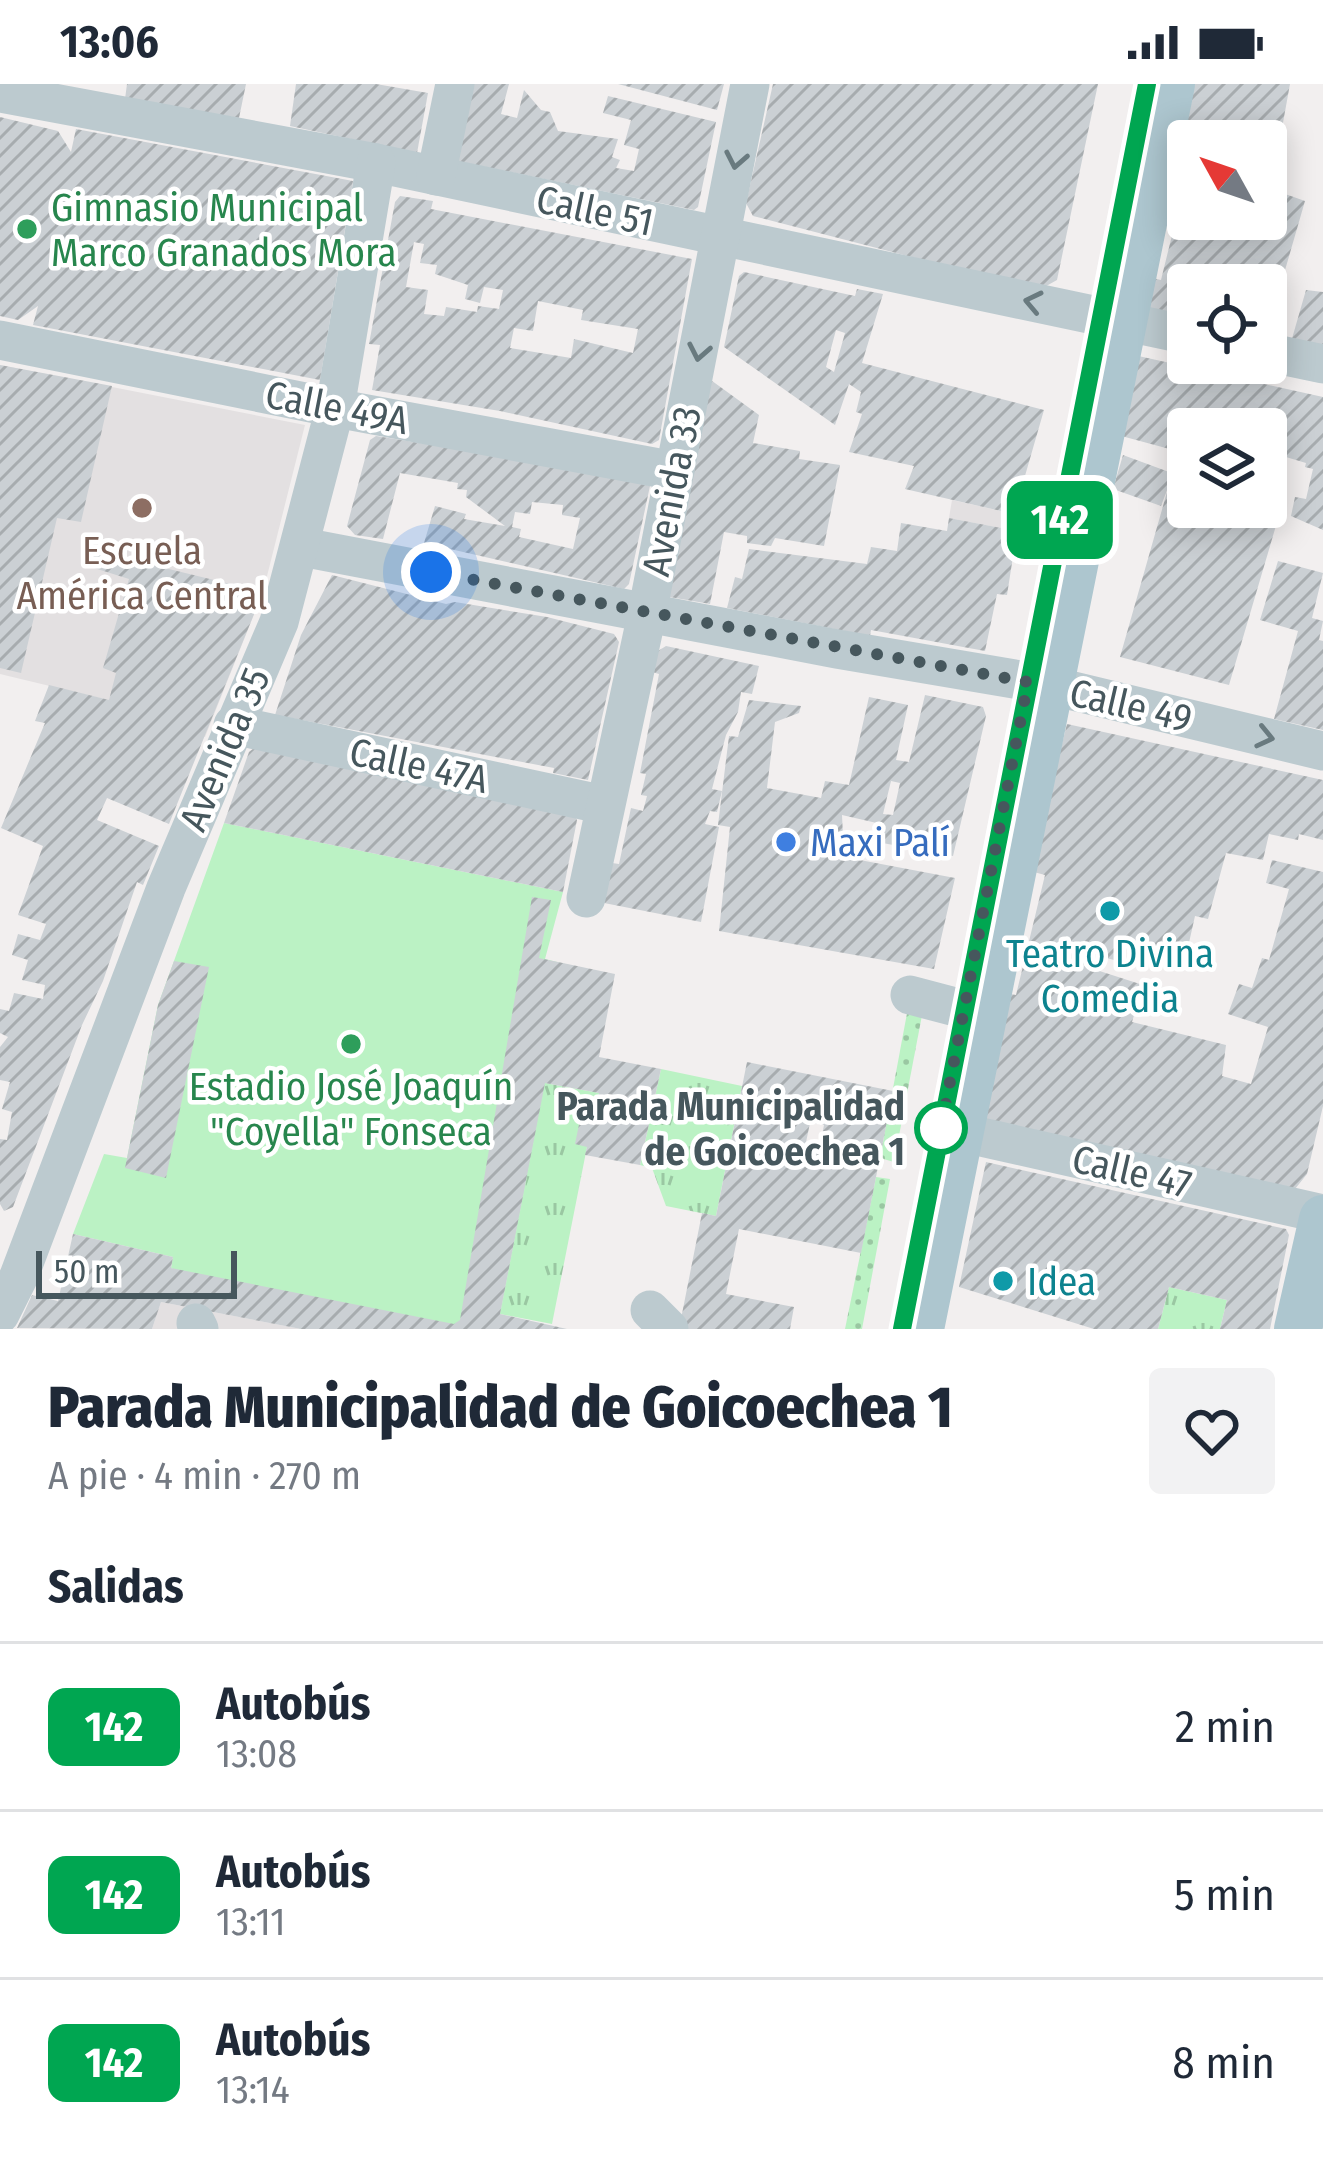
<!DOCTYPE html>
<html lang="es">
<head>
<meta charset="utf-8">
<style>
	:root { --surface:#fff; --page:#f2f2f3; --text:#1f2937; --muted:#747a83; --line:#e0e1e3 }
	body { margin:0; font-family:"Fira Sans Condensed",sans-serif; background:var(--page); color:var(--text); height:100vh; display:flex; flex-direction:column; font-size:45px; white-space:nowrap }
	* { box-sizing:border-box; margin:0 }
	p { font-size:39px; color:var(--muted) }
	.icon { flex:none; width:66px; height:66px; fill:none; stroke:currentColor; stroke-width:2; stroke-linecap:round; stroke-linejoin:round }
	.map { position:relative; height:1245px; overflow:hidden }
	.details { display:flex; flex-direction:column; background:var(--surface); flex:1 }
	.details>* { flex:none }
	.badge { padding:0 24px; border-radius:18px; font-size:42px; line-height:78px }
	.needle { width:78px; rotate:310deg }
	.controls { position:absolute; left:1167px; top:36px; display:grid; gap:24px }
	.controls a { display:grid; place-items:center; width:120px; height:120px; border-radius:12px; background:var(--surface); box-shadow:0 6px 30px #0003; font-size:60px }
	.scale { position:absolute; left:36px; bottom:30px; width:201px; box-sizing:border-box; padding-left:12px; border:6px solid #46575d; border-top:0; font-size:33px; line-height:42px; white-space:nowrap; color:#46575d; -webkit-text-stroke:9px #fff; paint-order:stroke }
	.you { position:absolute; width:60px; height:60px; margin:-30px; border:9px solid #fff; border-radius:50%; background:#1a73e8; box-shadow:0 0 0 18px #1a73e833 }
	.map>.badge { position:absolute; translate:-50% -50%; box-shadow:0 0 0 6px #fff }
	h2 { padding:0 48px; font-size:45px; line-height:108px }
	.round { display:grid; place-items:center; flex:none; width:126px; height:126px; border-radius:12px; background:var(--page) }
	.head { display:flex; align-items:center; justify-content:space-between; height:204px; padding:0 48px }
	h1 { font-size:57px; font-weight:800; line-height:90px }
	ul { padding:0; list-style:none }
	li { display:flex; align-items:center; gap:36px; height:168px; padding:0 48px; border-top:3px solid var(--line) }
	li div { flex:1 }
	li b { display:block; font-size:45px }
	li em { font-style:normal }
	li .badge { min-width:132px; font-weight:700; text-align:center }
	.status { display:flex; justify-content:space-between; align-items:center; height:84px; padding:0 60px; background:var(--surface); direction:ltr }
	.status svg { height:33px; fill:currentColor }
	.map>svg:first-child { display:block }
</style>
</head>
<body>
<div class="status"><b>13:06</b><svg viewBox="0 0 49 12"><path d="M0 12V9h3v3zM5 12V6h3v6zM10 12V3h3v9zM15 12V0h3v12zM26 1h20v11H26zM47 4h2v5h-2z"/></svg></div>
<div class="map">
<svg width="1323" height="1245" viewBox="0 0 1323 1245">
	<defs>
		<pattern id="grass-tufts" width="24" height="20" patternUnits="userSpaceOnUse" patternTransform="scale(3)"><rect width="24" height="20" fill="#bbf2c4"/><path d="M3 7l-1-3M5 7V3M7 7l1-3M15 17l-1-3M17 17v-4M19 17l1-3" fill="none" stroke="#9ac7a2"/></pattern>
		<pattern id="garden-dots" width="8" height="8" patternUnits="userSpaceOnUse" patternTransform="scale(3)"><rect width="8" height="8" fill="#bbf2c4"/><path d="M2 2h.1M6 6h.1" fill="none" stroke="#9ac7a2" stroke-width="1.8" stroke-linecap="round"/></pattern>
		<pattern id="building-hatch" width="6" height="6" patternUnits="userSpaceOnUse" patternTransform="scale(3)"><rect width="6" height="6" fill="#cbd0d4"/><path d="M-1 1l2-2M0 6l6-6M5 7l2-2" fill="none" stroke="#a7acaf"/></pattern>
	</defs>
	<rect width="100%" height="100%" fill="#f2efef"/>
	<g fill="#e3e0e1">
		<path d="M0,281L305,341L263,508L205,653L106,626L108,616L0,590Z"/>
		<path d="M952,416L1014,430L1011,446L949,434Z"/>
		<path d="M161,1218L301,1245H152Z"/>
	</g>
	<g fill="url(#grass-tufts)">
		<path d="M661,985L742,1002L716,1132L666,1122L652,1084L640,1081Z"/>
		<path d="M545,999L599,1009L596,1024L584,1021L587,1063L552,1240L500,1230Z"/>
		<path d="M1169,1203L1227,1216L1220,1245H1158Z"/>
	</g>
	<g fill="url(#garden-dots)">
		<path d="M908,924L923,926L894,1078L880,1074Z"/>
		<path d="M876,1093L890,1095L862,1245H845Z"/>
	</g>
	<path fill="#bbf2c4" d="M224,739L563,808L545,875L569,881L497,1245H301L171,1184L173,1173L73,1150L104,1070L127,1074L158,921Z"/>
	<g fill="url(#building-hatch)" fill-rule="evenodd">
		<path d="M127,0H246L239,34L125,15Z"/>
		<path d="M296,0H376L428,9L417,69L290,42Z"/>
		<path d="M470,0H509L501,30L517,34L524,6L541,26L550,28L558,47L618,55L612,73L620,76L616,84L634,87L639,65L624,61L631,36L603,29L608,12L716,38L698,123L694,126L452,76Z"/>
		<path d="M618,0H724L717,26Z"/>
		<path d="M773,0H1098L1057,196L1039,206L753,132L746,119Z"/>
		<path d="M1195,0H1290L1271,105L1305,117L1268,245L1266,201H1188V241L1132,227L1140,191L1161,196L1178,127L1171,124L1187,67L1188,135H1266V57H1188V63L1174,59Z"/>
		<path d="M0,33L58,47L71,68L76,45L353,97L320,296L33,241L38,222L18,236L0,232Z"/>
		<path d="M400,112L433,117L431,125L692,175L659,356L652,360L500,327L372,306L380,261L369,260L395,118ZM414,158L424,160L420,179L437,181L435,190L468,201L465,215L480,219L484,203L503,206L499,225L478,222L477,228L446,223L444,232L424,230L428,206L406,203ZM538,217L583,226L581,236L638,245L633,269L574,255L571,274L510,264L514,244L533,247Z"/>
		<path d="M744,188L855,212L857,205L883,210L862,279L1044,326L1014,430L905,405L914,382L849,368L862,330L856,328L861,308L849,300L835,341L724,263L739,192ZM836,246L845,249L834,288L826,283Z"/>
		<path d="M1306,206L1323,208V265L1291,258Z"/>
		<path d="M1134,271L1323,313V446L1291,432L1295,413L1306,415L1313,385L1305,383L1306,379L1266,367V345H1188V370L1114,350Z"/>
		<path d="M0,281L112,302L81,438L57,434L21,589L0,584Z"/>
		<path d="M708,294L759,331L753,359L800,367L799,375L840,381L824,462L775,454L771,462L747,459V452L724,448L710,520L664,512Z"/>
		<path d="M376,352L598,387L650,402L629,500L624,505L424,459L435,422L466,430L464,435L505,442L466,413L467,406L457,405L458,399L400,389L383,455L355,451L347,442L370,356ZM532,418L563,421L562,431L580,434L573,465L519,453L521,445L512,443L515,428L530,430Z"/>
		<path d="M1123,371L1188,395V423H1266L1280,428L1229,601L1120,573L1169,401L1161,422L1113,405Z"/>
		<path d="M949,434L1017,447L1007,511L997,510L985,567L871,546L870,552L727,524L735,493L742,495L749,465L867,480L871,463L897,467L901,439L947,447Z"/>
		<path d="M95,467L263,508L169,740L107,714L97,736L159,762L143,801L137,798L103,897L82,941L13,1123L4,1127L0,1120V1055L7,1056L12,1028L2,1025L10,998L0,996V963L8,953L0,949V925L9,927L14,909L43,915L45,901L22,896L28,876L12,871L18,850L40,856L46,840L18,831L43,762L1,744L45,639L35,637L49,601L109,616L116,589L103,584L129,495L91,483Z"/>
		<path d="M1278,477L1323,489L1312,534L1323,537L1319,556L1323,557V646L1274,635L1298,547L1260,536Z"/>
		<path d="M332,491L446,520L455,518L547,533L614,550L619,558L588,696L553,689L554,684L275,631L301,551Z"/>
		<path d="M666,562L759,582L752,610L741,608L738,628L726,651L712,705L722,707L717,728L710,727L705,740L719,743L701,838L604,819L612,779L619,780L631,724L643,727L647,712L641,711L646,690L640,689L659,590L652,588L658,567Z"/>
		<path d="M925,611L983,623L986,632L953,772L877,758L881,740L842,731L844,773L955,794L934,885L719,847L730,743L718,741L729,652L738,653L749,616L801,622L799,629L775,638L767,704L821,714L825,697L849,701L869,613L908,621L896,676L909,678ZM891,697L900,699L893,731L883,730Z"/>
		<path d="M1067,640L1323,696V756L1299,750L1298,756L1269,750L1263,776L1226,769L1208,835L1195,832L1186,872L1124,857L1118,877L1087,869L1084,882L1143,901L1132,938L1226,961L1222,992L1251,1000L1268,943L1228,930L1239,900L1252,904L1262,874L1269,876L1289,805L1266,799L1272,776L1323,788V1022L1307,1090L1295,1105L982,1037L1001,908L1016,911L1045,791L1030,787Z"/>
		<path d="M254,664L574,730L577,736L563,808L224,739L249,668Z"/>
		<path d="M532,813L551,816L539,874L615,890L599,973L661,985L640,1081L585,1071L587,1063L575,1060L583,1021L596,1024L599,1009L545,999L500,1230L567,1245H301L161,1218L152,1245L17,1244L32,1211L58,1217L73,1150L173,1173L171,1184L454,1240L460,1236Z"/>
		<path d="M174,877L209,883L166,1094L125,1084L158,921Z"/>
		<path d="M747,978L893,1007L861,1169L739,1145L726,1210L794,1223L790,1245H679L702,1129L716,1132ZM810,1039L824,1041L819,1066L805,1063Z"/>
		<path d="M986,1078L1286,1145L1289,1151L1270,1245H1220L1227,1216L1169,1203L1158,1245H1094L959,1203Z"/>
	</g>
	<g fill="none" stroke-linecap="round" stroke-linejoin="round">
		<g stroke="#bccacf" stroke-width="39">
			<path d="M0,9L376,79L1188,251"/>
			<path d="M436,92L455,0"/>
			<path d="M0,256L335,324L675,387"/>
			<path d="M1266,268L1323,280"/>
			<path d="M302,463L837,565L1044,600L1323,667"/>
			<path d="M233,641L605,721"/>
			<path d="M586,814L647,530L750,0"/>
			<path d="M910,911L963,925"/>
			<path d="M941,1044L1323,1130"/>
			<path d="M650,1226L669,1245"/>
			<path d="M0,1230L19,1192L166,804L279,538L335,324L376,79"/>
			<path d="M196,1239L199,1245"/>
		</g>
		<g stroke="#adc6cf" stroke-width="48">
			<path d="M920,1245L1171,0"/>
			<path d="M1298,1245L1323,1135"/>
		</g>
	</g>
	<defs><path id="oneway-chevron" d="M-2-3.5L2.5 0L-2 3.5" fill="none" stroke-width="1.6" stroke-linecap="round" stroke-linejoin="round" transform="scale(3)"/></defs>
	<g stroke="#697a7f">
		<use href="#oneway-chevron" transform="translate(736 76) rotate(101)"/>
		<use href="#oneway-chevron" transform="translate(1033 218) rotate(-168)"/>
		<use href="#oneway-chevron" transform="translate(699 268) rotate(101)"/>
		<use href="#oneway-chevron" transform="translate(1265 653) rotate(13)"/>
	</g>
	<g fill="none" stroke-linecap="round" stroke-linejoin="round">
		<g stroke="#fff" stroke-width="27">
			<path id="line" d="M902,1245L1147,0"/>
		</g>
		<use href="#line" stroke="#00a651" stroke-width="18"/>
		<path stroke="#46575d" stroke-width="12" stroke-dasharray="0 21.6" d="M431,488L1028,598L941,1044"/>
	</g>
	<g fill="#2e9e5b" stroke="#fff" stroke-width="4.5">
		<circle cx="27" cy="145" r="12"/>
		<circle cx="351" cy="960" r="12"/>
	</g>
	<circle fill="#8d6e63" stroke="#fff" stroke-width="4.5" cx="142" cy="424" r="12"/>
	<circle fill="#3f7fe0" stroke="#fff" stroke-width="4.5" cx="786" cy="758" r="12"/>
	<g fill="#0f9aa8" stroke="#fff" stroke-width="4.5">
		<circle cx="1110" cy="827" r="12"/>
		<circle cx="1003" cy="1197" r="12"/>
	</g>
	<circle fill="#fff" stroke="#00a651" stroke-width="6" cx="941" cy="1044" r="24"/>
	<g text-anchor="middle" stroke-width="9" stroke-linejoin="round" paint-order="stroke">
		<g font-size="39" fill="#27864d" stroke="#fff" text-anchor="start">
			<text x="51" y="137">Gimnasio Municipal<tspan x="51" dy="45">Marco Granados Mora</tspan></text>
			<text x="351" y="1016" text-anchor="middle">Estadio José Joaquín<tspan x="351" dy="45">"Coyella" Fonseca</tspan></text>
		</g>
		<g font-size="39" fill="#46575d" stroke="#fff">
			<text transform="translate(595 126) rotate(12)" y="14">Calle 51</text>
			<text transform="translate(337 323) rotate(11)" y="14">Calle 49A</text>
			<text transform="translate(671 407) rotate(-79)" y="14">Avenida 33</text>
			<text transform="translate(1131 621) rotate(13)" y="14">Calle 49</text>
			<text transform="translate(224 665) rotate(-67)" y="14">Avenida 35</text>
			<text transform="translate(419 681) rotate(12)" y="14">Calle 47A</text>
			<text transform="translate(1132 1087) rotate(13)" y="14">Calle 47</text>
		</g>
		<g font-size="39" fill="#785e54" stroke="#fff">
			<text x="142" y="480">Escuela<tspan x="142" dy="45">América Central</tspan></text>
		</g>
		<g font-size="39" fill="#366cbe" stroke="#fff" text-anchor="start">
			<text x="810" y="772">Maxi Palí</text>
		</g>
		<g font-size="39" fill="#0d838f" stroke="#fff">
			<text x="1110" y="883">Teatro Divina<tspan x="1110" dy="45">Comedia</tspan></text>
			<text x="1027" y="1211" text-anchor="start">Idea</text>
		</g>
		<g font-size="39" font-weight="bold" fill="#46575d" stroke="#fff" text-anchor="end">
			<text x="905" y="1036">Parada Municipalidad<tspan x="905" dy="45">de Goicoechea 1</tspan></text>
		</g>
	</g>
</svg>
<div class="controls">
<a><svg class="needle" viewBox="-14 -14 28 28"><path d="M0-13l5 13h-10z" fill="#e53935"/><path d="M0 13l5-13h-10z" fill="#747a83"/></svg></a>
<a><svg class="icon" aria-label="locate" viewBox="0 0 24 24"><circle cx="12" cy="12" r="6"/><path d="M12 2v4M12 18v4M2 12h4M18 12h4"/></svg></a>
<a><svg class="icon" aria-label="layers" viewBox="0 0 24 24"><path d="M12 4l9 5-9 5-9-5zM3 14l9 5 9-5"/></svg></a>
</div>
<div class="scale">50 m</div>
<div class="you" style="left:431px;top:488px"></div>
<b class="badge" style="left:1060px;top:436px;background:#00a651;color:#fff">142</b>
</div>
<section class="details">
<div class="head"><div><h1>Parada Municipalidad de Goicoechea 1</h1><p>A pie · 4 min · 270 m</p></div><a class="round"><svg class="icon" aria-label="heart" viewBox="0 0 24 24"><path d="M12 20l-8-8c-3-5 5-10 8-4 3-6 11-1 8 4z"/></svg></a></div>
<h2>Salidas</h2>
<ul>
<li><span class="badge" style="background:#00a651;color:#fff">142</span><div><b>Autobús</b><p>13:08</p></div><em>2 min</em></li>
<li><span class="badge" style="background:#00a651;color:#fff">142</span><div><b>Autobús</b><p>13:11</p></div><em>5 min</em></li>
<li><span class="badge" style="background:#00a651;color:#fff">142</span><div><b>Autobús</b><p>13:14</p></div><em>8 min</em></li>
</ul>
</section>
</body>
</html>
